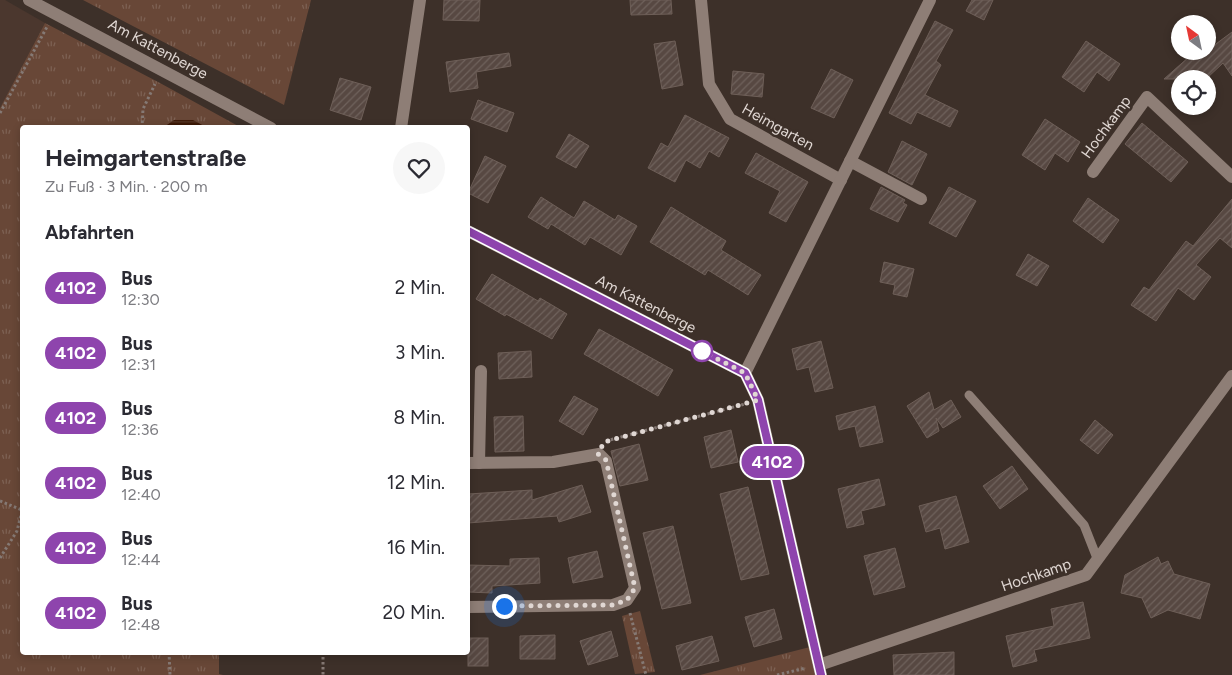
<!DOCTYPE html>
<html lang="de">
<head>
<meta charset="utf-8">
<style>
	:root { --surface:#fff; --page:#f7f7f7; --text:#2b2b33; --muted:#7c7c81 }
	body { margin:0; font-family:Figtree,sans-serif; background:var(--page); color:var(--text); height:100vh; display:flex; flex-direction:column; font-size:19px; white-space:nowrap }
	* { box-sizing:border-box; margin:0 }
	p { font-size:16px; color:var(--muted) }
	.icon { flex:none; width:28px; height:28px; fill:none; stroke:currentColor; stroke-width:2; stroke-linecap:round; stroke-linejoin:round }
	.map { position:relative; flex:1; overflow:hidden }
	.sheet { position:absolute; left:20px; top:125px; width:450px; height:530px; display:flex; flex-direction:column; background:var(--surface); border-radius:5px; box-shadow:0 2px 8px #0003 }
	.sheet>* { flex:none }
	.badge { padding:0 10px; border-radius:16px; font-size:18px; line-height:32px }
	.needle { width:32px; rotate:327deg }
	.fabs { position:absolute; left:1171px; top:15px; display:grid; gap:10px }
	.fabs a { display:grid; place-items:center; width:45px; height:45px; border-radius:50%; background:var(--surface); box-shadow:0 2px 8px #0003; font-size:25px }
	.you { position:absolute; width:25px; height:25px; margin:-12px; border:4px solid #fff; border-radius:50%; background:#1a73e8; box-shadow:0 0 0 8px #1a73e833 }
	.map>.badge { position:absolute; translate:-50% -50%; box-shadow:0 0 0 2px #fff }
	h2 { padding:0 25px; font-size:19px; line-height:45px }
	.round { display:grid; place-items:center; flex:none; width:52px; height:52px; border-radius:26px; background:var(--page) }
	.summary { display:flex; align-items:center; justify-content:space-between; height:85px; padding:0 25px }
	h1 { font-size:24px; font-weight:700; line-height:38px }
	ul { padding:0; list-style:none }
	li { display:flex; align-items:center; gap:15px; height:65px; padding:0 25px }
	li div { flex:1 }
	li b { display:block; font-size:19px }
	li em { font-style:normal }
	li .badge { min-width:55px; font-weight:700; text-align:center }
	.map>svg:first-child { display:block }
</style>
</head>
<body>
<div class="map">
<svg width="1232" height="675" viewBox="0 0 1232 675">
	<defs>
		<pattern id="grass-tufts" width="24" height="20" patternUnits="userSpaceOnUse" patternTransform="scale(1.25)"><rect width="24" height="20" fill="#684737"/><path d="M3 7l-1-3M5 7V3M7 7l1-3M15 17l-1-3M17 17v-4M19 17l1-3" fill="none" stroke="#7d6153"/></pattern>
		<pattern id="water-rules" width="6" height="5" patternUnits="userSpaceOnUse" patternTransform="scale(1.25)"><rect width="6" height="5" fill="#3c1805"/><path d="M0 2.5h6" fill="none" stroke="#583929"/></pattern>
		<pattern id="building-hatch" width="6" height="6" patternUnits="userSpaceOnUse" patternTransform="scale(1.25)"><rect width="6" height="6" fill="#574842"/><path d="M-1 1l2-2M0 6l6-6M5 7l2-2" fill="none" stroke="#6f625c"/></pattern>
	</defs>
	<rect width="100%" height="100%" fill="#3d3029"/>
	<path fill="#4b372e" d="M0,0H5L45,23L0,108Z"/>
	<g fill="url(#grass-tufts)">
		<path d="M83,0H311L284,105Z"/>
		<path d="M45,23L160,83L240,127L22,128V652L219,653V674L223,675H0V108Z"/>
		<path d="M640,611L655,672L635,674L622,616Z"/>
		<path d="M814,646L821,675H700Z"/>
	</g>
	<path fill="url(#water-rules)" d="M174,120H193L206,127H164Z"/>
	<g fill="url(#building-hatch)" stroke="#6e5f58">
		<path d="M444,0H480L479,21L443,20Z"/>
		<path d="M630,0H671L672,14L631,15Z"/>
		<path d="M972,0H993L984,20L966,11Z"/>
		<path d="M935,21L953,30L936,61L941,65L925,95L958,111L950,127L917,112L911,124L889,113Z"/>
		<path d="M1232,32V76L1223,63L1206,79H1164L1190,56L1193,61Z"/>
		<path d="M675,41L683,85L662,89L654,44Z"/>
		<path d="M1086,41L1120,64L1109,81L1097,72L1084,92L1062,77Z"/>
		<path d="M509,53L511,66L476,72L478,88L450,92L446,62Z"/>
		<path d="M831,69L853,80L834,118L811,108Z"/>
		<path d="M733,71L764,74L762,97L731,94Z"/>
		<path d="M340,78L371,87L361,120L330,110Z"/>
		<path d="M478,100L514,113L507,132L471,119Z"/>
		<path d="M685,115L729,138L719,157L709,151L700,168L686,160L675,182L648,168L661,143L668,147Z"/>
		<path d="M1045,119L1080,142L1068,162L1055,153L1045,170L1022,155Z"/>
		<path d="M1142,123L1188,162L1171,182L1125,144Z"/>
		<path d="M569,134L589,146L576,168L556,157Z"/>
		<path d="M902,141L927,154L912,185L888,172Z"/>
		<path d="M756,153L808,182L786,222L769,213L780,191L745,173Z"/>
		<path d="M485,156L506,166L488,203L468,193Z"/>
		<path d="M881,187L905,200L903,203L907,205L898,222L870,209Z"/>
		<path d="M949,187L976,201L956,237L929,223Z"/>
		<path d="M541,197L574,218L584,201L615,220L618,215L637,226L621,255L590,237L585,245L551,224L548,229L528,217Z"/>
		<path d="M1088,198L1119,220L1103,243L1073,221Z"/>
		<path d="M1232,199V248L1220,238L1196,265L1211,277L1194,300L1178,288L1156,321L1131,305L1144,287L1149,290L1186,241L1193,246Z"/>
		<path d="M671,207L726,241L721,250L761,275L748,295L708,270L705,275L650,242Z"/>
		<path d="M1028,254L1049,266L1037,286L1016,275Z"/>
		<path d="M884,262L914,269L907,297L893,294L895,285L880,282Z"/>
		<path d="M492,274L538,301L540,298L567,314L552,339L506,314L505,316L476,299Z"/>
		<path d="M599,329L673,370L658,396L584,354Z"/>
		<path d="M821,341L833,388L815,392L809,367L797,370L792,349Z"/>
		<path d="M531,351L532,377L499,379L498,353Z"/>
		<path d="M929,392L934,410L951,400L961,417L943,428L936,418L939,431L927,438L907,406Z"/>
		<path d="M574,396L598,409L583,435L559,421Z"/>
		<path d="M875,406L883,442L860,447L855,426L839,430L836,416Z"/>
		<path d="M523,416L524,451L495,452L494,417Z"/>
		<path d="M1095,420L1113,435L1098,454L1080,440Z"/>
		<path d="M731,430L738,462L711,468L704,437Z"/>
		<path d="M639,444L648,480L620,486L611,451Z"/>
		<path d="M1012,466L1028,489L1000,509L983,486Z"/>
		<path d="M879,479L885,505L861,511L864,524L847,528L838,489Z"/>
		<path d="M582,485L591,512L559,522L557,516L468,523V494L532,490V500Z"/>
		<path d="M748,487L769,574L741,580L720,494Z"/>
		<path d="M956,496L969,542L945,549L940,528L926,532L919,506Z"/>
		<path d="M673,526L691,603L662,609L643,533Z"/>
		<path d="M895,548L905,587L874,595L864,556Z"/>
		<path d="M597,551L603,577L573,583L568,558Z"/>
		<path d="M1158,557L1161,564L1168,561L1174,574L1210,584L1200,619L1168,610L1151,618L1142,598L1121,593L1125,575Z"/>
		<path d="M539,558L540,583L492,586V593L468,592V565L510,566V559Z"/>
		<path d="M1083,602L1090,638L1034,650L1037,661L1013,667L1006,636L1054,626L1051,609Z"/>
		<path d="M774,609L782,639L754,647L745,617Z"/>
		<path d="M611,631L618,656L588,665L580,641Z"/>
		<path d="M555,635V659H520V636Z"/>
		<path d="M712,636L719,661L682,670L676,646Z"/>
		<rect x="468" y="638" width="20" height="28"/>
		<path d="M954,652V675H894L893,655Z"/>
	</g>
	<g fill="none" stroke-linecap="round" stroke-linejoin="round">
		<g stroke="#857974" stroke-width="3" stroke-dasharray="2.5 2.5" stroke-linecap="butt">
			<path d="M0,113L48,25"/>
			<path d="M142,128L143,109L155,84"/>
			<path d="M606,441L745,404"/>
			<path d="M0,501L22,510"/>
			<path d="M0,558L17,531L22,511"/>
			<path d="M630,613L646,675"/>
			<path d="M169,652L170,675"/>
			<path d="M323,652V675"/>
			<path d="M777,675L806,668"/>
		</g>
		<path stroke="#8e7e76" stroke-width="9" d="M969,395L1084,525L1097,558"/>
		<g stroke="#8e7e76" stroke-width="12">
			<path d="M29,0L271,128"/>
			<path d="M701,0L709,84L730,119L841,180"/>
			<path d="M401,128L420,0"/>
			<path d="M850,161L921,199"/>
			<path d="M1093,172L1147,97L1232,177"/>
			<path d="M468,231L745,373L758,400L821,675"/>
			<path d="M745,373L930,0"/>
			<path d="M468,463L553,462L599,454L606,461L635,588L627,600L613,605L468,607"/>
			<path d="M479,463L481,371"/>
			<path d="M819,665L1086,575L1232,376"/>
		</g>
	</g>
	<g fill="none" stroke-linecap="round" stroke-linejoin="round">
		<g stroke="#fff" stroke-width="11">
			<path id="line" d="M468,231L745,373L758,400L821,675"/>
		</g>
		<use href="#line" stroke="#8e44ad" stroke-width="8"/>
		<path stroke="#e0d7d3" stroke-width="5" stroke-dasharray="0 9" d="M504,606L613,605L627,600L635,588L606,460L598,454L604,442L758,400L745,373L698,349L702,351"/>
	</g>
	<circle fill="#fff" stroke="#8e44ad" stroke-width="2.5" cx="702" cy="351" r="10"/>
	<g text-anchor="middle" stroke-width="5" stroke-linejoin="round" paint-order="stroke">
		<g font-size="15" fill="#e0d7d3" stroke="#3d3029">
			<text transform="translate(158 49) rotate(28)" y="5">Am Kattenberge</text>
			<text transform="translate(778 127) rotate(29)" y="5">Heimgarten</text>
			<text transform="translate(1106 127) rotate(-54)" y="5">Hochkamp</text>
			<text transform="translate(646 304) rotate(27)" y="5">Am Kattenberge</text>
			<text transform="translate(1036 575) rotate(-19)" y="5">Hochkamp</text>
		</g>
	</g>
</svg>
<div class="fabs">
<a><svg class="needle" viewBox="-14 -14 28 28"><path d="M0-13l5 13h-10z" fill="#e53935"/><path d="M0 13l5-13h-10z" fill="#7c7c81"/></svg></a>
<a><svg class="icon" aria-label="locate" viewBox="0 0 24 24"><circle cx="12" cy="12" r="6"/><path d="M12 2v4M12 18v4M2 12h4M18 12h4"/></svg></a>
</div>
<div class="you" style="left:504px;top:606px"></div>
<b class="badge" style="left:772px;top:462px;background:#8e44ad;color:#fff">4102</b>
<section class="sheet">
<div class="summary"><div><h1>Heimgartenstraße</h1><p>Zu Fuß · 3 Min. · 200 m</p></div><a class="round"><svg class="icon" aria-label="heart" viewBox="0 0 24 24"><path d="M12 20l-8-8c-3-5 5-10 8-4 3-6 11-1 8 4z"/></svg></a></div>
<h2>Abfahrten</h2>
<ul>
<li><span class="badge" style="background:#8e44ad;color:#fff">4102</span><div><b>Bus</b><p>12:30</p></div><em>2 Min.</em></li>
<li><span class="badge" style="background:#8e44ad;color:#fff">4102</span><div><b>Bus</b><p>12:31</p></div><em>3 Min.</em></li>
<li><span class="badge" style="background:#8e44ad;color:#fff">4102</span><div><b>Bus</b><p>12:36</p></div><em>8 Min.</em></li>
<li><span class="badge" style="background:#8e44ad;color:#fff">4102</span><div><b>Bus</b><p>12:40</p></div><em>12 Min.</em></li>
<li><span class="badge" style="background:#8e44ad;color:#fff">4102</span><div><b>Bus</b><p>12:44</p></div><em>16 Min.</em></li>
<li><span class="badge" style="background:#8e44ad;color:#fff">4102</span><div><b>Bus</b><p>12:48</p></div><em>20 Min.</em></li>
</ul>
</section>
</div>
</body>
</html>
